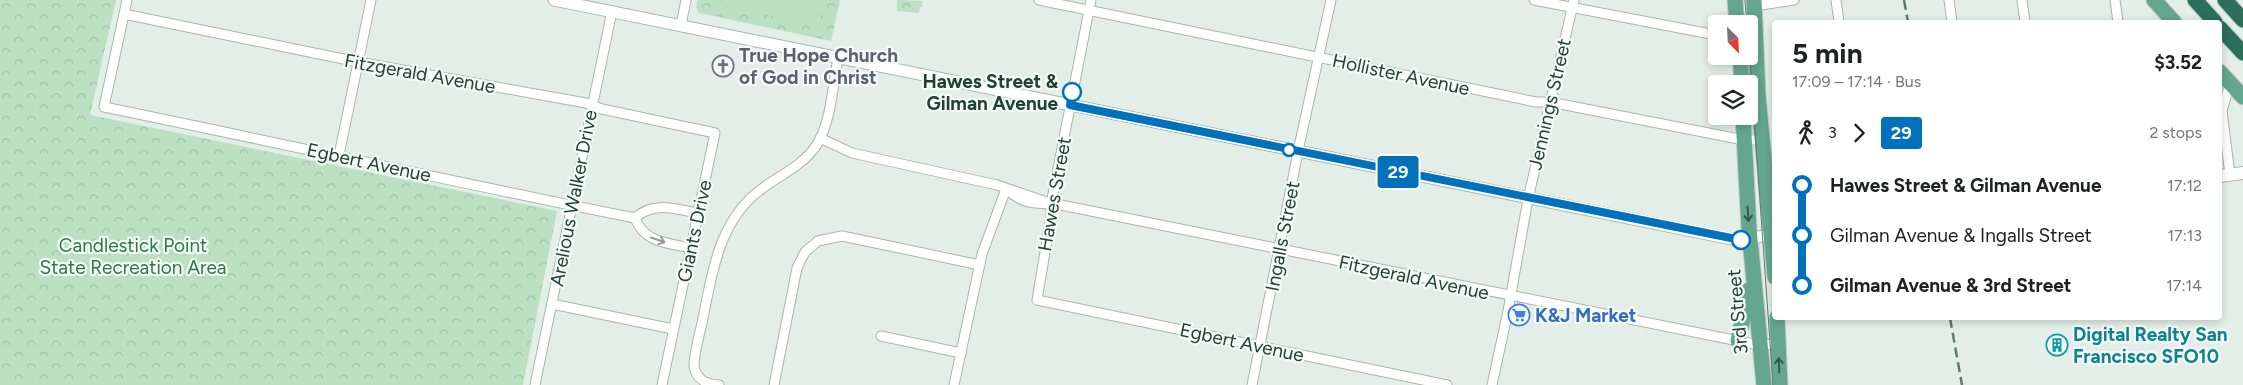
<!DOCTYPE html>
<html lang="en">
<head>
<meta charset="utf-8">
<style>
	:root { --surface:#fff; --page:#f2f2f2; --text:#202124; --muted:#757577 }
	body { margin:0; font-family:Figtree,sans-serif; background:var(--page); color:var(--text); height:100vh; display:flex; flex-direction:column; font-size:19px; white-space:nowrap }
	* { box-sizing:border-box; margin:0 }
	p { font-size:16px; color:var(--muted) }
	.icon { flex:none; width:28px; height:28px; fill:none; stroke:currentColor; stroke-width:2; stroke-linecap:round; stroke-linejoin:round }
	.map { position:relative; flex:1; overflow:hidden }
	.details { position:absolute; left:1772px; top:20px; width:450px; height:300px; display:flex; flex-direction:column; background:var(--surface); border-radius:5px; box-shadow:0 2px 8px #0003 }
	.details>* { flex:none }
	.badge { padding:0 10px; border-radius:4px; font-size:18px; line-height:32px }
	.needle { width:32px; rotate:156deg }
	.tools { position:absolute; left:1708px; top:15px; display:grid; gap:10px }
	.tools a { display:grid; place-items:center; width:50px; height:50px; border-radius:5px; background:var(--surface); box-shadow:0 2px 8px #0003; font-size:25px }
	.map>.badge { position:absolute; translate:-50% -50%; box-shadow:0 0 0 2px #fff }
	.legs { display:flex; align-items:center; gap:8px; height:55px; padding:0 20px; font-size:16px }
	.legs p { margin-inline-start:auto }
	.headline { display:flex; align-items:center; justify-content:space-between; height:85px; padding:0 20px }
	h1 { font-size:28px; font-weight:700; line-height:38px }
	ul { padding:0 20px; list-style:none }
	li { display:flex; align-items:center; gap:18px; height:50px; font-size:19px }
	li i { display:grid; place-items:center; width:8px; height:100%; margin:0 6px; background:currentColor }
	li i::after { content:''; width:12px; height:12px; margin:-6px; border:4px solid; border-radius:50%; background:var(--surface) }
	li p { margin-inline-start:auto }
	li:first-child i { background:linear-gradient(#0000 50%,currentColor 0) }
	li:last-child i { background:linear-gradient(currentColor 50%,#0000 0) }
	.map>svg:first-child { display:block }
</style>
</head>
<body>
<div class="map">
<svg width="2243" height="385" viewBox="0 0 2243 385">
	<defs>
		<pattern id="park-crowns" width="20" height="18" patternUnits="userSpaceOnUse" patternTransform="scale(1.25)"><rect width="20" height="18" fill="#bbe0c2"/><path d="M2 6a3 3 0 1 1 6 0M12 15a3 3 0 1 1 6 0" fill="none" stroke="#a0c1a7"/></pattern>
	</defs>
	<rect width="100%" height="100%" fill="#e3eee8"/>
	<g fill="url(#park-crowns)">
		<path d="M0,0H116L90,115L557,211L523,385H0Z"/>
		<path d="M698,0H840L831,41L699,13L696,7Z"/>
		<path d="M897,0L923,1L922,7H920L919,13L897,11Z"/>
	</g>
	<path fill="#bbe0c2" d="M706,0H824L819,22L814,25L705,2Z"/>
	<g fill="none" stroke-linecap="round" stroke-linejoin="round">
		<g stroke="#a5b7af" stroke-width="11">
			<g id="minor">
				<path d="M127,0L104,107C281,143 457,183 635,218"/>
				<path d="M1039,0L1536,102H1550L1744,140H1764"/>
				<path d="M1091,0L1051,204V216L1037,300L1447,385"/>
				<path d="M1534,0L1716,35"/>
				<path d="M1836,0L1839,22"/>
				<path d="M1949,0L1952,22"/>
				<path d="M2022,0L2025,22"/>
				<path d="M2115,0L2118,22"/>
				<path d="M1754,6L1794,0"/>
				<path d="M124,14L358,62L586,103L602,109L715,133L662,385"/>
				<path d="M681,25L686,0"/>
				<path d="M2230,83L2222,111L2230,175"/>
				<path d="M820,138L852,153L997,185L1050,203"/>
				<path d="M339,155L371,0"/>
				<path d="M1006,189C1026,207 1037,202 1061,205L1759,345L1778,344"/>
				<path d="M635,218C644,243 668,243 691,248"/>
				<path d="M635,218C653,201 675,209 697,213"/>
				<path d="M552,304L673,329"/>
				<path d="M881,336L961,353"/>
				<path d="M535,385L612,11"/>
				<path d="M719,385C706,384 697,380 694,367C694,351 700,334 703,318C712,274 718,227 754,195C774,177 800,169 816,146C831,124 833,84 838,58"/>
				<path d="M774,385L797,268L805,252L818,241L842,236L980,265"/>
				<path d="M954,385L982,254L1006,189"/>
				<path d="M1252,385L1300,142L1331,0"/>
				<path d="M1492,385L1508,311L1528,199L1574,0"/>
			</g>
		</g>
		<g stroke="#a5b7af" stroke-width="13">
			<path id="tertiary" d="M554,0L1741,241L1771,234"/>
		</g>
		<g stroke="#a1baaf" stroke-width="14">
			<path id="secondary" d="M2220,176L2243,173"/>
		</g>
		<g stroke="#c1cac7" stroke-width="17">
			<g id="primary">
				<path d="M1735,0L1737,24"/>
				<path d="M1754,0L1758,95L1775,277"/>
				<path d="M2154,0L2174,22"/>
				<path d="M1740,56L1742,84"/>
				<path d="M2220,72L2243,97"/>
				<path d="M1743,116L1749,229L1764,385"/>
				<path d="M1777,318L1780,385"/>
				<path d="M1738,341L1749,290"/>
			</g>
		</g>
		<g stroke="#c1cac7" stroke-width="17">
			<g id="motorway">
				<path d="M2195,0L2215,22"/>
				<path d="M2225,0L2243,20"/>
				<path d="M2220,28L2243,53"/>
			</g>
		</g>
		<use href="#minor" stroke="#fff" stroke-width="9"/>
		<use href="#tertiary" stroke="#fff" stroke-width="11"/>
		<use href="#secondary" stroke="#fff" stroke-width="12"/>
		<use href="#primary" stroke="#65a690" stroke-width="15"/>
		<use href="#motorway" stroke="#2b6f5b" stroke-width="15"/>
		<g stroke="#5c7c71" stroke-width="1">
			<path d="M1745,0L1747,24"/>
			<path d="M1749,45L1773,385"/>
		</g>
		<g stroke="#5c7c71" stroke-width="2.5" stroke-dasharray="10 5" stroke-linecap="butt">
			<path d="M1904,0L1908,22"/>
			<path d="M1950,318L1962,385"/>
		</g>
	</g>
	<defs><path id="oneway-shaft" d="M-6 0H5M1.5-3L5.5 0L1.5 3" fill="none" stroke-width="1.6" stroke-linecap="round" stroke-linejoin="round" transform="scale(1.25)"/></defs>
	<g stroke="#335a4c">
		<use href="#oneway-shaft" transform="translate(1748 214) rotate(86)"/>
		<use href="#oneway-shaft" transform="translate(1779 365) rotate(-92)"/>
	</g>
	<use stroke="#90a09a" href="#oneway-shaft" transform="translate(658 240) rotate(19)"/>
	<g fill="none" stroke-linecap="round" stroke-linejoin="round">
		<g stroke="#fff" stroke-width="11">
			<path id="line-1" d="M1072,92L1070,105L1741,240"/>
		</g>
		<use href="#line-1" stroke="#0072bc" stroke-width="8"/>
	</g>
	<defs>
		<g id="church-ring" transform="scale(1.125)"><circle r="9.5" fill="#f4faf7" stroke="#6b7280" stroke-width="1.5"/><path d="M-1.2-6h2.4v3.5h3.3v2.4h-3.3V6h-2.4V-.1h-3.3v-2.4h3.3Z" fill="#6b7280"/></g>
		<g id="supermarket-ring" transform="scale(1.125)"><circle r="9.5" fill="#f4faf7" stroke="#3f7fe0" stroke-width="1.5"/><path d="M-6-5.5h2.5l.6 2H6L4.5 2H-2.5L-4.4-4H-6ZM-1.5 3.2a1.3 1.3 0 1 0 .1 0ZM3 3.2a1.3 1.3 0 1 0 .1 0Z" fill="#3f7fe0"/></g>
		<g id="building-ring" transform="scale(1.125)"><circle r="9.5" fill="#f4faf7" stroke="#0f9aa8" stroke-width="1.5"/><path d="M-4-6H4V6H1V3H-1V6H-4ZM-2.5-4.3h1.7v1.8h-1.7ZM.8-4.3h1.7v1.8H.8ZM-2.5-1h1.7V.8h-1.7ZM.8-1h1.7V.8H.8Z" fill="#0f9aa8"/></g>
	</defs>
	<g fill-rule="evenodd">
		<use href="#church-ring" x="723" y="66"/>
		<use href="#supermarket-ring" x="1519" y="315"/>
		<use href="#building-ring" x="2057" y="345"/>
	</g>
	<g fill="#fff" stroke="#0072bc" stroke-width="2.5">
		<circle cx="1072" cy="92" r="9"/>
		<circle cx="1289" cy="150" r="6"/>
		<circle cx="1741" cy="240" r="9"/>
	</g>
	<g text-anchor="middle" stroke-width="4.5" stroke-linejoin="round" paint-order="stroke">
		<g font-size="19" font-weight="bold" fill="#5b616d" stroke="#f4faf7" text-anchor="start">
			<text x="739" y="62">True Hope Church<tspan x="739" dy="22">of God in Christ</tspan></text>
		</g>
		<g font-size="19" fill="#224136" stroke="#f4faf7">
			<text transform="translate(420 73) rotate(10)" y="7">Fitzgerald Avenue</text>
			<text transform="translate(1401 74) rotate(12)" y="7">Hollister Avenue</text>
			<text transform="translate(1549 104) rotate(-77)" y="7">Jennings Street</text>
			<text transform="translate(369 162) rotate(12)" y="7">Egbert Avenue</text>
			<text transform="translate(1054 194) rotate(-80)" y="7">Hawes Street</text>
			<text transform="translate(573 198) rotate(-79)" y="7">Arelious Walker Drive</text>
			<text transform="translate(694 231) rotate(-78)" y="7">Giants Drive</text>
			<text transform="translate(1282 236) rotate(-79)" y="7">Ingalls Street</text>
			<text transform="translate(1414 277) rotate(12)" y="7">Fitzgerald Avenue</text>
			<text transform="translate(1737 312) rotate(-95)" y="7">3rd Street</text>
			<text transform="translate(1242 342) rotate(12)" y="7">Egbert Avenue</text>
		</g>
		<g font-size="19" font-weight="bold" fill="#224136" stroke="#f4faf7" text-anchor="end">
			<text x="1058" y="88">Hawes Street &amp;<tspan x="1058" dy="22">Gilman Avenue</tspan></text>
		</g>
		<g font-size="19" fill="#297a42" stroke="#f4faf7">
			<text x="133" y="252">Candlestick Point<tspan x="133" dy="22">State Recreation Area</tspan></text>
		</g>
		<g font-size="19" font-weight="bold" fill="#366cbe" stroke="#f4faf7" text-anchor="start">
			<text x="1535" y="322">K&amp;J Market</text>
		</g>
		<g font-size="19" font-weight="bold" fill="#0d838f" stroke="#f4faf7" text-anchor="start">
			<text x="2073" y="341">Digital Realty San<tspan x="2073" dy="22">Francisco SFO10</tspan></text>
		</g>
	</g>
</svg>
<div class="tools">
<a><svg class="needle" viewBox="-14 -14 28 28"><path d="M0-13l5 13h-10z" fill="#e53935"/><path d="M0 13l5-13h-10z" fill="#757577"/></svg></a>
<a><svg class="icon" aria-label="layers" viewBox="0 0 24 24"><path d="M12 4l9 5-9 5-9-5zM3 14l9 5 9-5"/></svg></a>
</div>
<b class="badge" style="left:1398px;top:172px;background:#0072bc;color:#fff">29</b>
<section class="details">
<div class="headline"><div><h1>5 min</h1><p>17:09 – 17:14 · Bus</p></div><b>$3.52</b></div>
<div class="legs"><svg class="icon" aria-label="walk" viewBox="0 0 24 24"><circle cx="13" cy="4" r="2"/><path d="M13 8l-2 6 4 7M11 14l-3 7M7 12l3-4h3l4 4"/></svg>3<svg class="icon" aria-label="forward" viewBox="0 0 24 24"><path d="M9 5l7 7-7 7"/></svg><b class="badge" style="background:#0072bc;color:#fff">29</b><p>2 stops</p></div>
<ul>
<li><i style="color:#0072bc"></i><b>Hawes Street &amp; Gilman Avenue</b><p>17:12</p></li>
<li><i style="color:#0072bc"></i><span>Gilman Avenue &amp; Ingalls Street</span><p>17:13</p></li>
<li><i style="color:#0072bc"></i><b>Gilman Avenue &amp; 3rd Street</b><p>17:14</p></li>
</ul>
</section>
</div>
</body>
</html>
